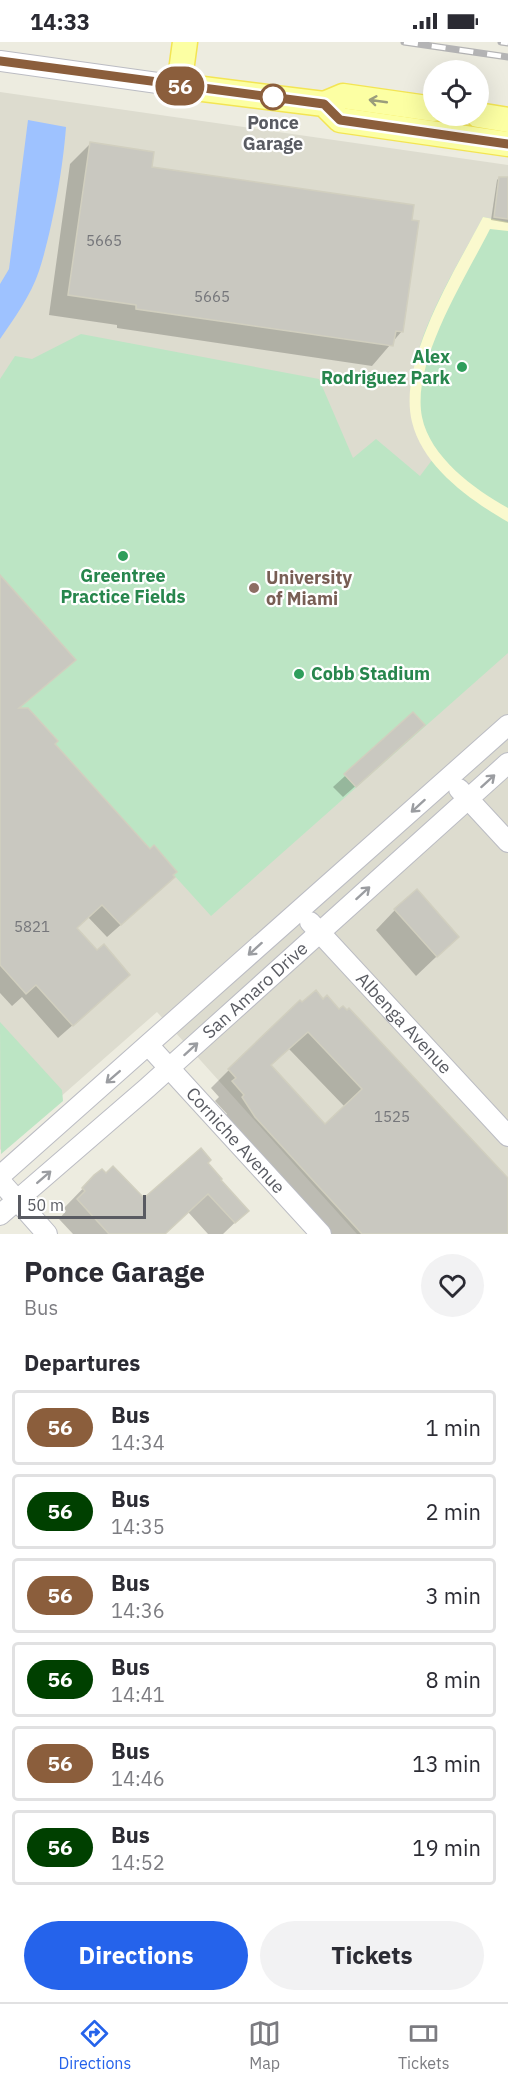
<!DOCTYPE html>
<html lang="en">
<head>
<meta charset="utf-8">
<style>
	:root { --surface:#fff; --page:#f2f2f3; --text:#2b2b33; --muted:#7c7c81; --line:#e1e1e2; --accent:#2563eb }
	body { margin:0; font-family:"IBM Plex Sans",sans-serif; background:var(--page); color:var(--text); height:100vh; display:flex; flex-direction:column; font-size:22px; white-space:nowrap }
	* { box-sizing:border-box; margin:0 }
	p { font-size:20px; color:var(--muted) }
	.icon { flex:none; width:33px; height:33px; fill:none; stroke:currentColor; stroke-width:2; stroke-linecap:round; stroke-linejoin:round }
	.map { position:relative; height:1192px; overflow:hidden }
	.details { display:flex; flex-direction:column; background:var(--surface); flex:1 }
	.details>* { flex:none }
	.badge { padding:0 12px; border-radius:20px; font-size:21px; line-height:39px }
	.tools { position:absolute; left:423px; top:18px; display:grid; gap:12px }
	.tools a { display:grid; place-items:center; width:66px; height:66px; border-radius:50%; background:var(--surface); box-shadow:0 6px 24px #0002; font-size:30px }
	.scale { position:absolute; left:18px; bottom:15px; width:128px; box-sizing:border-box; padding-left:6px; border:3px solid #595b62; border-top:0; font-size:16px; line-height:21px; white-space:nowrap; color:#595b62; -webkit-text-stroke:4px #fff; paint-order:stroke }
	.map>.badge { position:absolute; translate:-50% -50%; box-shadow:0 0 0 3px #fff }
	h2 { padding:0 24px; font-size:22px; line-height:54px }
	.round { display:grid; place-items:center; flex:none; width:63px; height:63px; border-radius:32px; background:var(--page) }
	.summary { display:flex; align-items:center; justify-content:space-between; height:102px; padding:0 24px }
	h1 { font-size:28px; font-weight:700; line-height:45px }
	.action { display:flex; gap:12px; margin-top:auto; padding:12px 24px }
	.action a { flex:1; height:69px; border-radius:36px; background:var(--accent); color:#fff; font-size:24px; font-weight:700; line-height:69px; text-align:center }
	.action a+a { background:var(--page); color:var(--text) }
	ul { padding:0; list-style:none }
	li { display:flex; align-items:center; gap:18px; height:75px; margin:0 12px 9px; padding:0 12px; border:3px solid var(--line); border-radius:6px }
	li div { flex:1 }
	li b { display:block; font-size:22px }
	li em { font-style:normal }
	li .badge { min-width:66px; font-weight:700; text-align:center }
	.status { display:flex; justify-content:space-between; align-items:center; height:42px; padding:0 30px; background:var(--surface); direction:ltr }
	.status svg { height:16px; fill:currentColor }
	.tab-bar { display:flex; justify-content:space-around; align-items:center; height:84px; border-top:2px solid var(--line); background:var(--surface); font-size:16px; color:var(--muted) }
	.tab-bar a { display:grid; justify-items:center; gap:3px }
	.tab-bar .active { color:var(--accent) }
	.map>svg:first-child { display:block }
</style>
</head>
<body>
<div class="status"><b>14:33</b><svg viewBox="0 0 49 12"><path d="M0 12V9h3v3zM5 12V6h3v6zM10 12V3h3v9zM15 12V0h3v12zM26 1h20v11H26zM47 4h2v5h-2z"/></svg></div>
<div class="map">
<svg width="508" height="1192" viewBox="0 0 508 1192">
	<rect width="100%" height="100%" fill="#edece0"/>
	<path fill="#dddccf" d="M0,50L508,123V1192H357L157,970L0,1108Z"/>
	<g fill="#bce5c4">
		<path d="M483,175L508,180V611L211,874L55,702L58,698L41,680L37,683L21,665L0,612V337L15,314L32,317L81,292L319,337L353,416L376,397L420,434L432,418C374,348 449,241 483,175Z"/>
		<path d="M0,980L62,1048L63,1059L1,1112Z"/>
	</g>
	<path fill="#faf9ce" d="M483,175L508,180V189L490,187C466,235 411,320 422,375C430,415 474,447 508,466V480C470,458 423,425 412,380C397,320 456,227 483,175Z"/>
	<path fill="#9ec2ff" d="M28,78L66,85C63,127 52,189 39,229C31,253 14,277 0,297V242L9,227Z"/>
	<g fill="#0003" fill-rule="evenodd">
		<path d="M90,102L150,126L402,289L372,324L117,286V283L49,273L70,122Z"/>
		<path d="M500,135L508,136V181L491,178L497,138Z"/>
		<path d="M0,536L74,618L18,667L53,702L159,849L107,895L88,875L75,887L115,946L58,996L22,955L12,964L0,951Z"/>
		<path d="M413,672L411,695L343,755L333,745Z"/>
		<path d="M395,868L457,895L416,934L376,888Z"/>
		<path d="M323,959L339,969L349,968L508,1138V1192H328L224,1075L227,1072L215,1059L219,1055L211,1046L229,1028ZM289,1007L345,1065L325,1084L270,1024Z"/>
		<path d="M206,1121L247,1169L223,1192H208L188,1170L163,1192H73L59,1177L66,1169L64,1166L95,1134L143,1158Z"/>
	</g>
	<g fill="#c9c8c0" stroke="#d1cfbf" stroke-width="1.5" fill-rule="evenodd">
		<path d="M90,100L154,110L152,125L414,163L412,178L419,179L403,290L396,289L393,304L136,267V263L68,253Z"/>
		<path d="M499,135H508V177L494,175Z"/>
		<path d="M0,533L76,618L19,666H28L58,699L55,702L150,807L154,803L177,830L173,833L175,835L121,883L102,863L77,886L97,908L104,902L130,933L73,984L36,943L26,952L0,923Z"/>
		<path d="M413,670L425,683L356,745L344,732Z"/>
		<path d="M417,847L459,895L437,915L394,867Z"/>
		<path d="M316,948L323,957L327,953L339,967L343,964L347,968L349,966L508,1136V1192H362L255,1075L242,1055L244,1053L232,1039L236,1036L228,1027L300,958L302,960ZM308,990L362,1047L325,1082L271,1023Z"/>
		<path d="M201,1106L211,1118L208,1121L222,1137L221,1138L249,1169L235,1181L208,1152L165,1192H109L77,1157L85,1149L82,1146L94,1133L102,1127L106,1131L113,1124L144,1156Z"/>
	</g>
	<g fill="none" stroke-linecap="round" stroke-linejoin="round">
		<g stroke="#bbbcc3" stroke-width="22">
			<g id="minor">
				<path d="M0,19L179,44"/>
				<path d="M459,747L508,800"/>
				<path id="s1" d="M310,880L508,1094"/>
				<path id="s2" d="M149,1004L321,1192"/>
				<path d="M0,1134L508,683"/>
				<path d="M0,1139L47,1192"/>
				<path id="s3" d="M0,1173L147,1046L508,721"/>
			</g>
		</g>
		<g stroke="#f3e553" stroke-width="27">
			<g id="major">
				<path d="M185,0L179,44L324,62L340,78L508,102"/>
				<path d="M324,62L343,54L434,67"/>
				<path d="M478,73L508,78"/>
			</g>
		</g>
		<use href="#minor" stroke="#fff" stroke-width="20"/>
		<use href="#major" stroke="#fcffa3" stroke-width="24"/>
		<g stroke="#b4b4b5" stroke-width="7">
			<g id="rail">
				<path d="M404,0L508,15"/>
				<path d="M501,0L508,1"/>
			</g>
		</g>
		<use href="#rail" stroke="#fff" stroke-width="4.5" stroke-dasharray="14" stroke-linecap="butt"/>
	</g>
	<defs><path id="oneway-shaft" d="M-6 0H5M1.5-3L5.5 0L1.5 3" fill="none" stroke-width="1.6" stroke-linecap="round" stroke-linejoin="round" transform="scale(1.5)"/></defs>
	<use stroke="#9a9d7c" href="#oneway-shaft" transform="translate(378 59) rotate(-172)"/>
	<g stroke="#9b9da1">
		<use href="#oneway-shaft" transform="translate(488 739) rotate(-42)"/>
		<use href="#oneway-shaft" transform="translate(418 764) rotate(138)"/>
		<use href="#oneway-shaft" transform="translate(363 851) rotate(-42)"/>
		<use href="#oneway-shaft" transform="translate(255 907) rotate(138)"/>
		<use href="#oneway-shaft" transform="translate(191 1007) rotate(-42)"/>
		<use href="#oneway-shaft" transform="translate(113 1035) rotate(139)"/>
		<use href="#oneway-shaft" transform="translate(44 1135) rotate(-41)"/>
	</g>
	<g fill="none" stroke-linecap="round" stroke-linejoin="round">
		<g stroke="#fff" stroke-width="14">
			<path id="line" d="M0,19L324,62L340,78L508,102"/>
		</g>
		<use href="#line" stroke="#8b5e3c" stroke-width="9"/>
	</g>
	<circle fill="#fff" stroke="#8b5e3c" stroke-width="3" cx="273" cy="55" r="12"/>
	<g fill="#2e9e5b" stroke="#fff" stroke-width="2">
		<circle cx="462" cy="325" r="6"/>
		<circle cx="123" cy="514" r="6"/>
		<circle cx="299" cy="632" r="6"/>
	</g>
	<circle fill="#8d6e63" stroke="#fff" stroke-width="2" cx="254" cy="546" r="6"/>
	<g text-anchor="middle" stroke-width="4.5" stroke-linejoin="round" paint-order="stroke">
		<g font-size="15" fill="#75767a">
			<text x="104" y="204">5665</text>
			<text x="212" y="260">5665</text>
			<text x="32" y="890">5821</text>
			<text x="392" y="1080">1525</text>
		</g>
		<g font-size="18" font-weight="bold" fill="#595b62" stroke="#fff">
			<text x="273" y="87">Ponce<tspan x="273" dy="21">Garage</tspan></text>
		</g>
		<g font-size="18" font-weight="bold" fill="#27864d" stroke="#fff" text-anchor="end">
			<text x="450" y="321">Alex<tspan x="450" dy="21">Rodriguez Park</tspan></text>
			<text x="123" y="540" text-anchor="middle">Greentree<tspan x="123" dy="21">Practice Fields</tspan></text>
			<text x="311" y="638" text-anchor="start">Cobb Stadium</text>
		</g>
		<g font-size="18" font-weight="bold" fill="#785e54" stroke="#fff" text-anchor="start">
			<text x="266" y="542">University<tspan x="266" dy="21">of Miami</tspan></text>
		</g>
		<g font-size="18" fill="#595b62" stroke="#fff">
			<text dy="6" stroke="none"><textPath href="#s3" startOffset="340">San Amaro Drive</textPath></text>
			<text dy="6" stroke="none"><textPath href="#s1" startOffset="138">Albenga Avenue</textPath></text>
			<text dy="6" stroke="none"><textPath href="#s2" startOffset="128">Corniche Avenue</textPath></text>
		</g>
	</g>
</svg>
<div class="tools">
<a><svg class="icon" aria-label="locate" viewBox="0 0 24 24"><circle cx="12" cy="12" r="6"/><path d="M12 2v4M12 18v4M2 12h4M18 12h4"/></svg></a>
</div>
<div class="scale">50 m</div>
<b class="badge" style="left:180px;top:44px;background:#8b5e3c;color:#fff">56</b>
</div>
<section class="details">
<div class="summary"><div><h1>Ponce Garage</h1><p>Bus</p></div><a class="round"><svg class="icon" aria-label="heart" viewBox="0 0 24 24"><path d="M12 20l-8-8c-3-5 5-10 8-4 3-6 11-1 8 4z"/></svg></a></div>
<h2>Departures</h2>
<ul>
<li><span class="badge" style="background:#8b5e3c;color:#fff">56</span><div><b>Bus</b><p>14:34</p></div><em>1 min</em></li>
<li><span class="badge" style="background:#004000;color:#fff">56</span><div><b>Bus</b><p>14:35</p></div><em>2 min</em></li>
<li><span class="badge" style="background:#8b5e3c;color:#fff">56</span><div><b>Bus</b><p>14:36</p></div><em>3 min</em></li>
<li><span class="badge" style="background:#004000;color:#fff">56</span><div><b>Bus</b><p>14:41</p></div><em>8 min</em></li>
<li><span class="badge" style="background:#8b5e3c;color:#fff">56</span><div><b>Bus</b><p>14:46</p></div><em>13 min</em></li>
<li><span class="badge" style="background:#004000;color:#fff">56</span><div><b>Bus</b><p>14:52</p></div><em>19 min</em></li>
</ul>
<div class="action"><a>Directions</a><a>Tickets</a></div>
</section>
<nav class="tab-bar">
<a class="active"><svg class="icon" aria-label="directions" viewBox="0 0 24 24"><path d="M12 3l9 9-9 9-9-9zM9 14v-3h6M13 9l2 2-2 2"/></svg>Directions</a>
<a><svg class="icon" aria-label="map" viewBox="0 0 24 24"><path d="M3 6l6-2 6 2 6-2v14l-6 2-6-2-6 2zM9 4v14M15 6v14"/></svg>Map</a>
<a><svg class="icon" aria-label="tickets" viewBox="0 0 24 24"><path d="M3 7h18v10H3zM15 7v10"/></svg>Tickets</a>
</nav>
</body>
</html>
